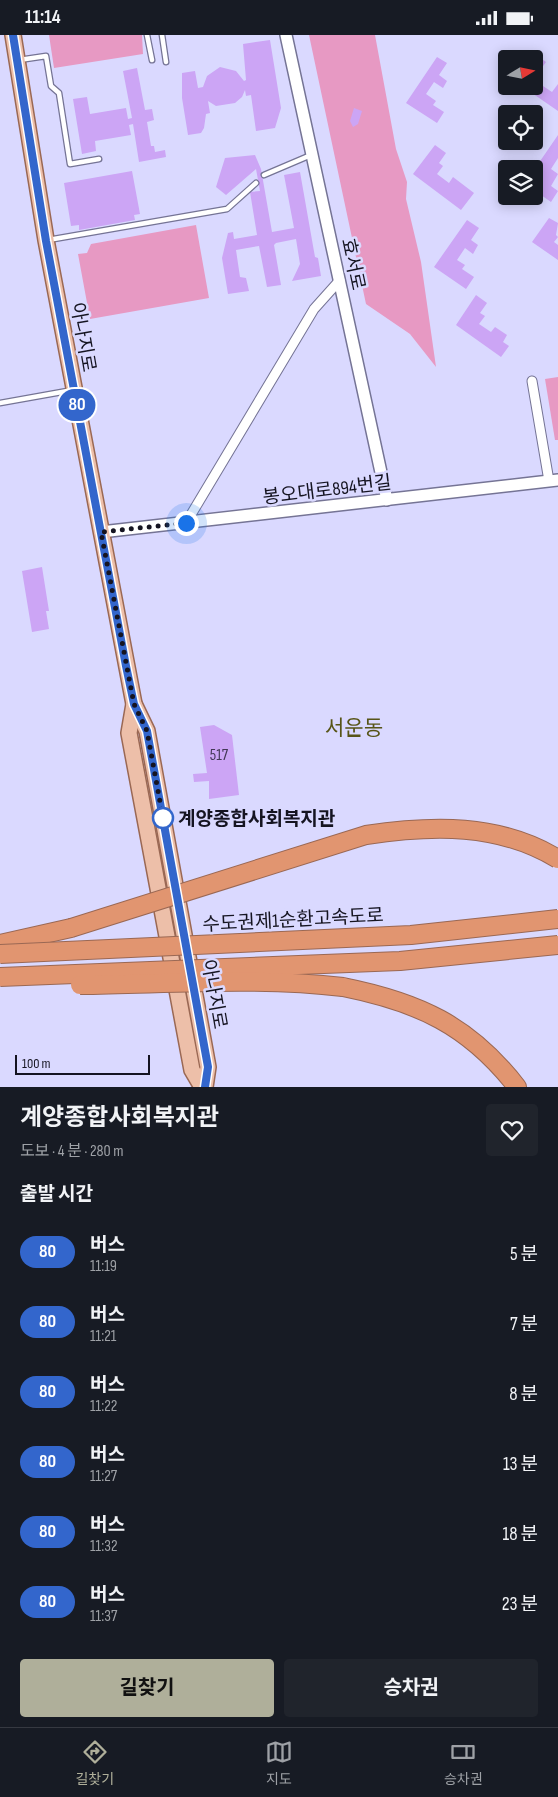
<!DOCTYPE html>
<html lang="ko">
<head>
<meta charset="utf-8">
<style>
	:root { --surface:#171b24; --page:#20242c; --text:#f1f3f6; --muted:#9ea1a6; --line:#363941; --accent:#afaf9a }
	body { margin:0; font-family:"Sofia Sans Condensed","Noto Sans KR",sans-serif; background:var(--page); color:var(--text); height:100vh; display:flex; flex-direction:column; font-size:19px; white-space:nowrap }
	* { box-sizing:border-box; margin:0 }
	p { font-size:16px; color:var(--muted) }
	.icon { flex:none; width:28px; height:28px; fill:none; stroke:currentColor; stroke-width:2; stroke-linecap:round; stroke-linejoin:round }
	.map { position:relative; height:1052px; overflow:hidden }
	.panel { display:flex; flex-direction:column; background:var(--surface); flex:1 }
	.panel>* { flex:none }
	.badge { padding:0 10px; border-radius:16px; font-size:18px; line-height:32px }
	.needle { width:32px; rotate:80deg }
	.tools { position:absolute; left:498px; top:15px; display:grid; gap:10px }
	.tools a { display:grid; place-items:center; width:45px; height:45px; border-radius:5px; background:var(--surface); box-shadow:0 2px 12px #0003; font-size:25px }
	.scale { position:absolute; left:15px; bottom:12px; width:135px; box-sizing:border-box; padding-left:5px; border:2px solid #151421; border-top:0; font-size:14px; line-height:18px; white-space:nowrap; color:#151421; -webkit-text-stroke:4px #dad9ff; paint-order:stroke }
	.you { position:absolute; width:25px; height:25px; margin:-12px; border:4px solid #fff; border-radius:50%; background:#1a73e8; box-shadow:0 0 0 8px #1a73e833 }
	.map>.badge { position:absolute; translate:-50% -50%; box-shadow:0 0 0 2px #fff }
	h2 { padding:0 20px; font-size:19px; line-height:45px }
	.round { display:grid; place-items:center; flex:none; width:52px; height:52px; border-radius:5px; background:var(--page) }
	.summary { display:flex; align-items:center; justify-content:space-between; height:85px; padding:0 20px }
	h1 { font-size:24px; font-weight:700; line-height:38px }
	.button { display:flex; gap:10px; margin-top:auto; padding:10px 20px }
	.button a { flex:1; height:58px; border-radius:5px; background:var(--accent); color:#111; font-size:20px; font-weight:700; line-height:58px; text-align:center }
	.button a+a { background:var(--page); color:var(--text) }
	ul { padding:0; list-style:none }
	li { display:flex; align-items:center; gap:15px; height:70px; padding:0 20px }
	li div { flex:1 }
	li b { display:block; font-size:19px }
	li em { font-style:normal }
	li .badge { min-width:55px; font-weight:700; text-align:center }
	.status { display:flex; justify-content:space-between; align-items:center; height:35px; padding:0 25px; background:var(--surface); direction:ltr }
	.status svg { height:14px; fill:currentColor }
	.tab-bar { display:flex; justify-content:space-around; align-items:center; height:70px; border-top:1px solid var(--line); background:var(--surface); font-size:14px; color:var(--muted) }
	.tab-bar a { display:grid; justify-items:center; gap:2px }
	.tab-bar .active { color:var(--accent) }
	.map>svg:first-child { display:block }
</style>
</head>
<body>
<div class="status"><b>11:14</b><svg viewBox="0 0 49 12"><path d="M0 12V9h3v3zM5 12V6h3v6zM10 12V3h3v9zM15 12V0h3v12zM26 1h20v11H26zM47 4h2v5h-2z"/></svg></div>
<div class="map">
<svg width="558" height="1052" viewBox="0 0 558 1052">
	<rect width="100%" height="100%" fill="#dad9ff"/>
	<g fill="#e799c3">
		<path d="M49,0H142L143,19L54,33Z"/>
		<path d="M309,0H375L396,114L407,147L406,164L421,227L436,332L410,299L366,269Z"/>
		<path d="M196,190L209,263L90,284L78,219L87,218L91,209Z"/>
		<path d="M558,342V405H555L545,344Z"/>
	</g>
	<g fill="#cca5f5">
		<path d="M270,5L281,73L275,93L256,96L251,60L246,61L245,55L242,62L235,68L216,71L208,66L210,78L206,79L204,93L201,98L188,100L182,63V38L195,36L198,53L203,52L207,41L220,32L236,36L244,46L246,45L243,9Z"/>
		<path d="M535,19L546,27L538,38L541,41L537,47L552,57L558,49V76L529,56L530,53L527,51H534V24H531Z"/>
		<path d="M437,22L447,28L439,40L447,46L443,53L434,47L426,59L436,66L433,70L444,77L437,88L406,68Z"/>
		<path d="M137,33L145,75L152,74L154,85L147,87L151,111H154L155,117L165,115L166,122L139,127L133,89L129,90L131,100L95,106L96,116L82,119L73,64L87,62L90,79L126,73L128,84L132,83L123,36Z"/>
		<path d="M354,73L362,76L358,89L353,92L350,86Z"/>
		<path d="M558,100V123L551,134L558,139L551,151L558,156L551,167L534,155V135Z"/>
		<path d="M435,110L446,118L439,128L443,131L437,139L449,148L453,142L474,158L461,175L413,139Z"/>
		<path d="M255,120L261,134L272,197L294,193L284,140L300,137L315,222L318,223L321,241L292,246L300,229L296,204L276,208L274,210L281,250L267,252L259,211L236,215L240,242L246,243L249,256L228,259L222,223L228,198L233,197L234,204L257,200L250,157L260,156L256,134L226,160L216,152L225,123Z"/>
		<path d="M132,136L140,179L134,180L135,185L79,195V190L71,191L64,148Z"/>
		<path d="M549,183L558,188L556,200L558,202L554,207L558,210V225L532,207Z"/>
		<path d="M467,185L479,193L471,205L478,210L473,219L465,213L457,225L465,230L462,234L474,242L466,254L434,232Z"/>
		<path d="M476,260L487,268L480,278L485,281L479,289L491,297L495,292L507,300L503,307L509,311L501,322L456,290Z"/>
		<path d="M42,532L49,576H46L49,594L32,597L22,536Z"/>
		<path d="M214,690L232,700L239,760L209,764V746L194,747L193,739L207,738L200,692Z"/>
	</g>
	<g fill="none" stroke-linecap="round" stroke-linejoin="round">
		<g stroke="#757495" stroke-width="7">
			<g id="service">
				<path d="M147,0L152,25"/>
				<path d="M162,0L166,27"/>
				<path d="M19,25L46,21L51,51L59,58L70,129L99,124"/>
				<path d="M264,140L311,120"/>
				<path d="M48,205L227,174L256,148"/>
				<path d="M0,368L73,355"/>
			</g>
		</g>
		<g stroke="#757495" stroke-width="11">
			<g id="minor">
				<path d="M532,346L549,446"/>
				<path d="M186,488L314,274L340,245"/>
			</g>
		</g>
		<g stroke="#757495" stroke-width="14">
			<g id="tertiary">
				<path d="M286,0L387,465"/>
				<path d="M101,497L558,445"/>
			</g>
		</g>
		<g stroke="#9a6854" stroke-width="18">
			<g id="primary">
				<path d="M13,0L46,205L134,669L147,696L208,1032L205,1052"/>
				<path d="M134,669L129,698L192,1035L202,1052"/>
			</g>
		</g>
		<g stroke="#9a6854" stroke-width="20">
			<g id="motorway">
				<path d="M0,909L71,893"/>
				<path d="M343,952C418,967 469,990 517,1052"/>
			</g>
		</g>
		<use href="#service" stroke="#fff" stroke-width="4.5"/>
		<use href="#minor" stroke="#fff" stroke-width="9"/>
		<use href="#tertiary" stroke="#fff" stroke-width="11"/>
		<use href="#primary" stroke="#edbfa9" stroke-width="15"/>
		<use href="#motorway" stroke="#e19570" stroke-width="18"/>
		<g stroke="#9a6854" stroke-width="20" stroke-linecap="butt">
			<g id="motorway-bridge">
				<path d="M71,893L366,800C432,790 499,788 558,824"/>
				<path d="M0,919L411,900L558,884"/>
				<path d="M0,942L400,926L558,910"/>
				<path d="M80,950C168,949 256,942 343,952"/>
			</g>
		</g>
		<use href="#motorway-bridge" stroke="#e19570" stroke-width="18"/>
	</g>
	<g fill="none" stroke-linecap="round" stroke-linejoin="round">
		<g stroke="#fff" stroke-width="11">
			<path id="line" d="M13,0L46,206L126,631L134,669L147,696L208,1032L205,1052"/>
		</g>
		<use href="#line" stroke="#36c" stroke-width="8"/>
		<path stroke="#151421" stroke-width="5" stroke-dasharray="0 9" d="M163,783L147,696L134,669L101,497L186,488"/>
	</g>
	<circle fill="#fff" stroke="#36c" stroke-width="2.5" cx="163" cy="783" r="10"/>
	<g text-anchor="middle" stroke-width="5" stroke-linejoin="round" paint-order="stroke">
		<g font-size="16" fill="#433856">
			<text x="219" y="725">517</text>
		</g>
		<g font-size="19" fill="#151421" stroke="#dad9ff">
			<text transform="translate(354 229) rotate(78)" y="7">효서로</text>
			<text transform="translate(84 302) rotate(80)" y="7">아나지로</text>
			<text transform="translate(327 454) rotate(-7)" y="7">봉오대로894번길</text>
			<text transform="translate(293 884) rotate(-3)" y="7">수도권제1순환고속도로</text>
			<text transform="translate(215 959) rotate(80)" y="7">아나지로</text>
		</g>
		<g font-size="19" font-weight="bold" fill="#151421" stroke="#dad9ff" text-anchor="start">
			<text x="178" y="790">계양종합사회복지관</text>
		</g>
		<g font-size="21" fill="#575417" stroke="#dad9ff">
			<text x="354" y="700">서운동</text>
		</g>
	</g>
</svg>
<div class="tools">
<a><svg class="needle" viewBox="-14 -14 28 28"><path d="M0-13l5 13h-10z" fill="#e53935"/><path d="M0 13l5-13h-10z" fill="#9ea1a6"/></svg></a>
<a><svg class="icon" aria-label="locate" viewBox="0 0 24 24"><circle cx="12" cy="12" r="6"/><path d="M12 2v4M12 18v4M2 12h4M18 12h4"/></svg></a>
<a><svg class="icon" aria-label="layers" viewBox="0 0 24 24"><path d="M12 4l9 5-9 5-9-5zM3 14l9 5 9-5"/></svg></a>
</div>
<div class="scale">100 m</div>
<div class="you" style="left:186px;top:488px"></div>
<b class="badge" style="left:77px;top:370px;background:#36c;color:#fff">80</b>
</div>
<section class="panel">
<div class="summary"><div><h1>계양종합사회복지관</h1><p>도보 · 4 분 · 280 m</p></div><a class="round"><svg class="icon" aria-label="heart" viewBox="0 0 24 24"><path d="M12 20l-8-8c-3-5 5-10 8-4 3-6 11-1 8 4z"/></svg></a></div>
<h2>출발 시간</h2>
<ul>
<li><span class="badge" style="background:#36c;color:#fff">80</span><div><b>버스</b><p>11:19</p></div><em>5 분</em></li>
<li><span class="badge" style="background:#36c;color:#fff">80</span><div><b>버스</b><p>11:21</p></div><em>7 분</em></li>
<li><span class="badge" style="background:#36c;color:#fff">80</span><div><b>버스</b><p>11:22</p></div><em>8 분</em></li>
<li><span class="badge" style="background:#36c;color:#fff">80</span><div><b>버스</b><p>11:27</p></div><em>13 분</em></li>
<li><span class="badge" style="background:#36c;color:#fff">80</span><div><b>버스</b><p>11:32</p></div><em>18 분</em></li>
<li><span class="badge" style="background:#36c;color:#fff">80</span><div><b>버스</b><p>11:37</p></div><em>23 분</em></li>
</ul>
<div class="button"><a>길찾기</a><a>승차권</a></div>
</section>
<nav class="tab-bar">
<a class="active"><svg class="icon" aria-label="directions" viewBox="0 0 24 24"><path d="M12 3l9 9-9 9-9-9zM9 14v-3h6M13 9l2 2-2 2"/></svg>길찾기</a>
<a><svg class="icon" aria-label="map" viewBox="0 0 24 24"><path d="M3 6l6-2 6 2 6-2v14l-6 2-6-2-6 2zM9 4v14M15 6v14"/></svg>지도</a>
<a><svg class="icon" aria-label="tickets" viewBox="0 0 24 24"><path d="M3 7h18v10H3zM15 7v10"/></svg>승차권</a>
</nav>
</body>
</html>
